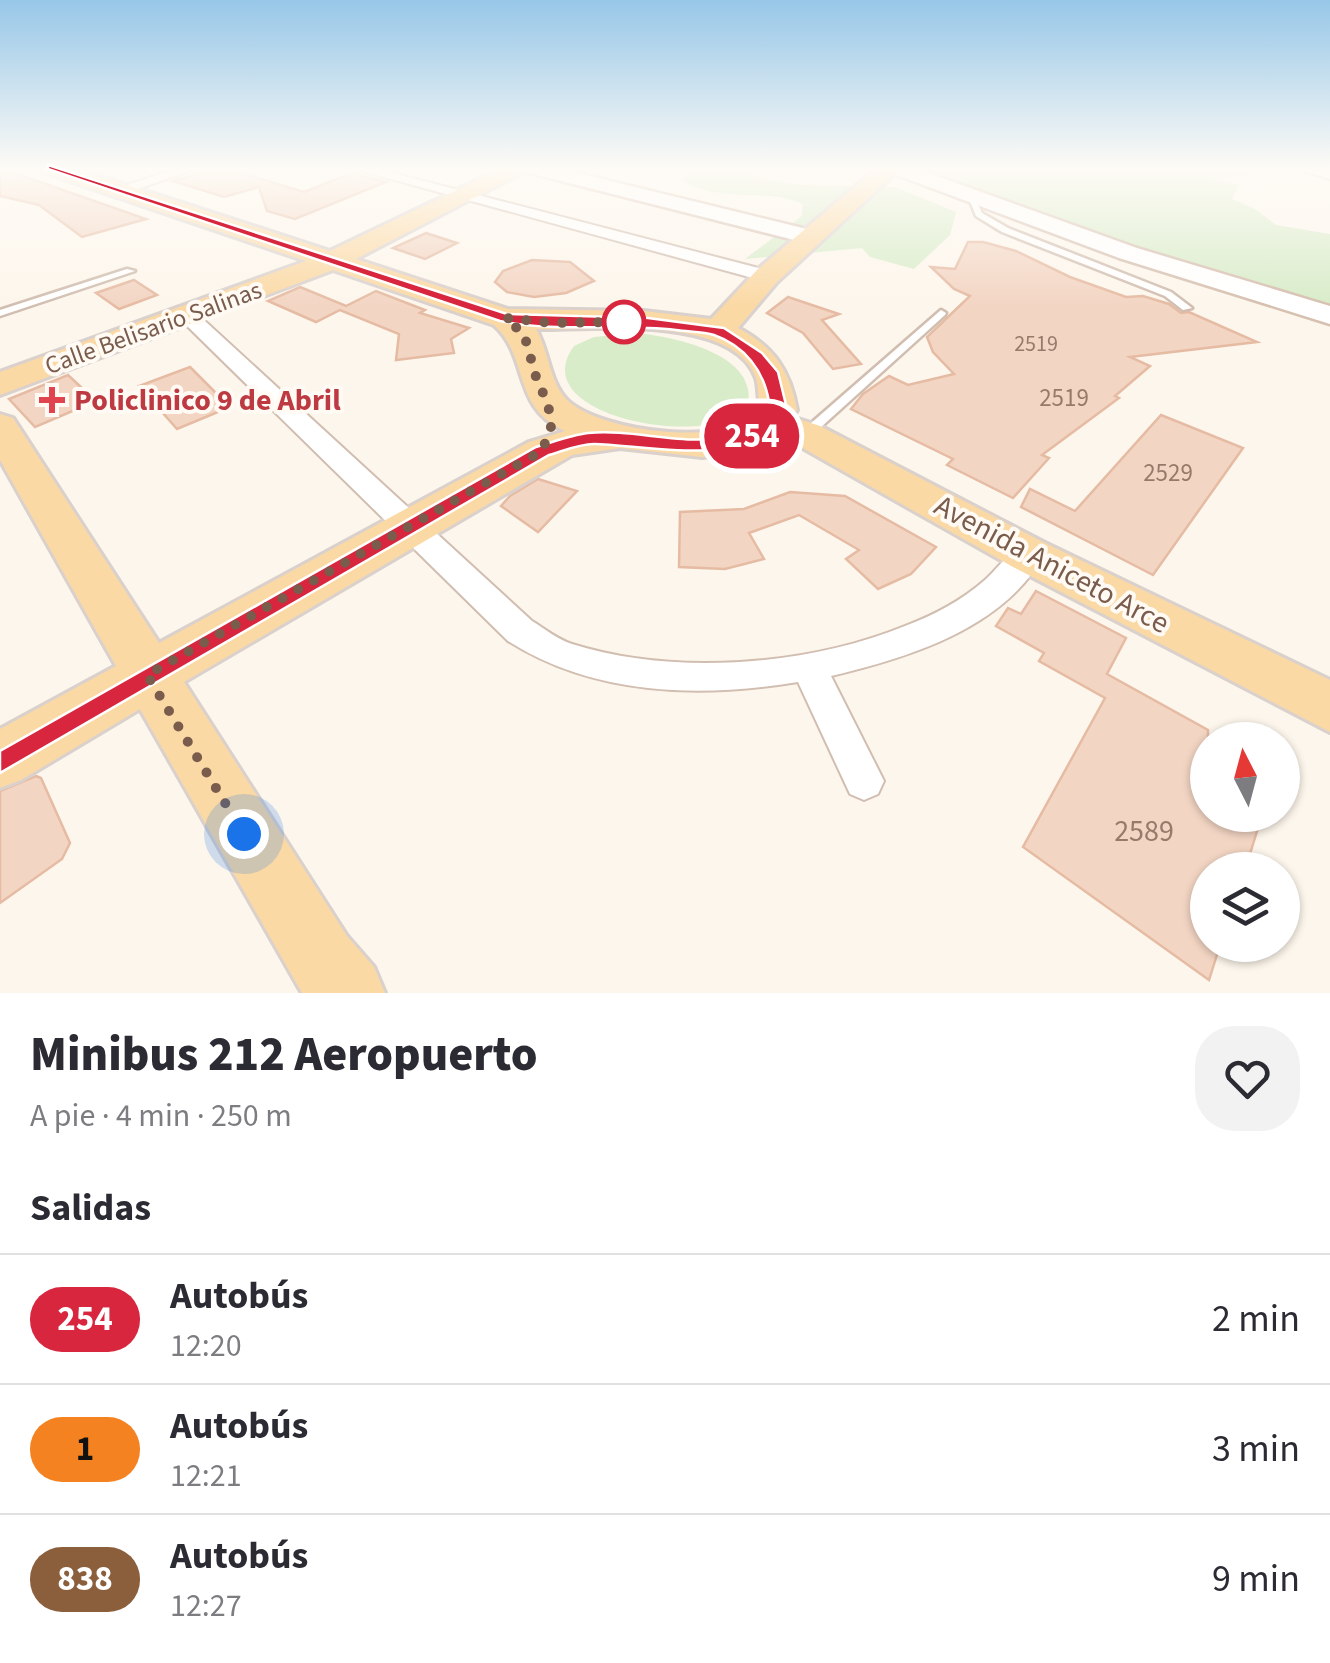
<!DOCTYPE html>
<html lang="es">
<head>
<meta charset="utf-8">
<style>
	:root { --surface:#fff; --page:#f2f2f3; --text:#2b2b33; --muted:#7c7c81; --line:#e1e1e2 }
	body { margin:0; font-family:"Source Sans 3",sans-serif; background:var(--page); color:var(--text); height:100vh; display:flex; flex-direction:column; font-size:38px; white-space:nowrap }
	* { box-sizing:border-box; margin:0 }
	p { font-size:32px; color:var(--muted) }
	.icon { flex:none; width:55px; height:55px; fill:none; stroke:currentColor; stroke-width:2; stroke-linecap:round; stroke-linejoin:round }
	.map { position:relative; height:993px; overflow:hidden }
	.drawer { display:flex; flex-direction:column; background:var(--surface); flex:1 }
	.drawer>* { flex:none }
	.badge { padding:0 20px; border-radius:32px; font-size:35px; line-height:65px }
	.needle { width:65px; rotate:354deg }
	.controls { position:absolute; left:1190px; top:722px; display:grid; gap:20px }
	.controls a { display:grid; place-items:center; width:110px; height:110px; border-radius:50%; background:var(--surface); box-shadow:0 2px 8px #0004; font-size:50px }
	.you { position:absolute; width:50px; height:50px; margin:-25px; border:8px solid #fff; border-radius:50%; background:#1a73e8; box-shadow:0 0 0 15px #1a73e833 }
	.map>.badge { position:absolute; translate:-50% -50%; box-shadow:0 0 0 5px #fff }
	h2 { padding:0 30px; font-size:38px; line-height:90px }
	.round { display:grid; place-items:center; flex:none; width:105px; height:105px; border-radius:40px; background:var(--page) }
	.summary { display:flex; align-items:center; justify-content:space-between; height:170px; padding:0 30px }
	h1 { font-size:48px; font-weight:800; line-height:75px }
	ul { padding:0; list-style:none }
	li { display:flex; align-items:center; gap:30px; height:130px; padding:0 30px; border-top:2px solid var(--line) }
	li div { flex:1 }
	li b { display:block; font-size:38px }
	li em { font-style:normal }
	li .badge { min-width:110px; font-weight:700; text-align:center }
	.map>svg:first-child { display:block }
</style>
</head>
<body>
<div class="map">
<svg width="1330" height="993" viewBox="0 0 1330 993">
	<rect width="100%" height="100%" fill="#fdf6ec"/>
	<g fill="#d8ecc9">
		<path d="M691,167H738L764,179L801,185L895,187L956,212L950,235L914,269L870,257L862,248L745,259L802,216L803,204C761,187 726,204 682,181Z"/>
		<path d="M911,167H1228L1255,173L1242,178L1208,177L1239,185L1232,199L1255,209L1276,225L1330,234V308L1074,228Z"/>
		<path d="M637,333C674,337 762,354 747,409C703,450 523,415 574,346L594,337Z"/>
	</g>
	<g fill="#f3d5c3" stroke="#e6bba3" stroke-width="2.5">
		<path d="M222,167L304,192L352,173L386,182L295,219L267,211L259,187L224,197L173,181Z"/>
		<path d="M0,168L60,189L146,219L82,237L39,205L0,196Z"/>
		<path d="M426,233L457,243L425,259L393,248Z"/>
		<path d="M968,242H983L1016,251L1070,277L1126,297L1143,296L1169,304L1181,313L1189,312L1257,342L1130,357L1150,366L1115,396L1119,398L1042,455L1049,458L1013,498L947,465L953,459L851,409L863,394L889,376L908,385L954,374L933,352L927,337L970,296L954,289L931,267L955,269Z"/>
		<path d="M532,260L570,262L594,281L566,293L534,297L507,292L495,282L503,271Z"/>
		<path d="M134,280L157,295L119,309L96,293Z"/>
		<path d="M300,287L346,306L376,291L425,310L420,313L469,328L451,339L454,353L396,360L399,334L340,310L316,322L268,301Z"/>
		<path d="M788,297L839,314L822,320L861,364L833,369L803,333L767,313Z"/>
		<path d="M190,367L230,407L177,429L139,386Z"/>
		<path d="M68,375L96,401L35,427L9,399Z"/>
		<path d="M1161,415L1243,448L1153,575L1021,507L1030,489L1075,511Z"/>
		<path d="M538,479L577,491L538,532L501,506L510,496Z"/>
		<path d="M790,492L845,496L936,547L911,574L878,589L846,559L859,550L799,515L749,533L764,559L725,569L679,567L680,512L744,509Z"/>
		<path d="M1036,591L1126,638L1107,674L1208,730V815H1262L1245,870H1208V945H1220L1209,980L1023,847L1105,698L1039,661L1044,653L996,626L1008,608L1021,614Z"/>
		<path d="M36,776L41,778L70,843L62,859L0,903V791Z"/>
	</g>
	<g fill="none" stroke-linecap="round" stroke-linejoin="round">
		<g stroke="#d1beb0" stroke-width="5">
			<g id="lane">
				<path d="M968,196H974L982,213L1008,228L1171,292L1192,308L1183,310L1165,296L1002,232L976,216Z"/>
				<path d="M127,269L135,271L0,316V310Z"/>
				<path d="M941,310L946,313L945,315L810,437H802L800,434L802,431Z"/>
			</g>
		</g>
		<g stroke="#d1beb0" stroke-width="4">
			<g id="street">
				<path d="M180,167H201L126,193L113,190Z"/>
				<path d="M347,167H370L774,272L776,276L774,280H760Z"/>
				<path d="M1298,167L1330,170V179L1300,170Z"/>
				<path d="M187,309L194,311L532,621C545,629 557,639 572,644C674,676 806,666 905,626C934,615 961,601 985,580C996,570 1006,556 1018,548C1025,543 1032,545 1040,547L1044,555C1003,629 907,658 831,676L884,781L878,794L864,800L850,794L798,682C699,698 595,696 508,641L180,319V311Z"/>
			</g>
		</g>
		<g stroke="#d6c0b0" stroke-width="5">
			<g id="secondary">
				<path d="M519,167H553L819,232L822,237L810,244L522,171Z"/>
				<path d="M883,167H912L1137,248L1330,306V324L1119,258L886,171Z"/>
			</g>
		</g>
		<g stroke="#dad1cd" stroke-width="6">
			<path id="primary" d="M40,167H72L330,251L505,167H533L356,259L508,309L644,311L711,319L757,270L878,167H902L777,282L738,328C774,347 790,371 797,410L792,417L820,426L1045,543L1330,680V732L1013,567L792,442L778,438L737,453L702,457L620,448L572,455L184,682L347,936L374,967L385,993H302L140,709L21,780L0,788V729L116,666L0,460V414L13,418L159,643L529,442L565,431C511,407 530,357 494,325L333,270L0,395V372L306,261L43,172ZM536,329C589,330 733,313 756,378C759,388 758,400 760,410C730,449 602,432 568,401C549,383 549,350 536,329Z"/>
		</g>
		<use href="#lane" fill="#fff" fill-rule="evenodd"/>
		<use href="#street" fill="#fff" fill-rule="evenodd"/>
		<use href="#secondary" fill="#fff" fill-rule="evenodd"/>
		<use href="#primary" fill="#fbd9a5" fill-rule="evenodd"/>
	</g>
	<linearGradient id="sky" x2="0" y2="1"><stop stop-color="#97c7e8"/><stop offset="0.55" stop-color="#fefbf6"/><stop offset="1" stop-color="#fefbf6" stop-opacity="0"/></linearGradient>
	<rect width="1330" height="306" fill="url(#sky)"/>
	<path fill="#d7263d" stroke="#fff" stroke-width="2.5" d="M48,165L507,314L648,318L724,328L762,353L778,372L787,409C760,472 648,445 594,444C579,444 563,451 549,455L0,773V751L536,447C553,442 571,435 588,433C639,428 691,450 741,433C755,428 771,419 769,402C764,371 745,346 714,335C703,331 688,332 676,330C618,323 558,333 500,321L48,169Z"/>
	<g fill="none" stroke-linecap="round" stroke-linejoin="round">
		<path stroke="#7a5c4d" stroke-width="10" stroke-dasharray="0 18" d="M244,834L147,675L542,451L551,428L548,402L538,384L524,334L505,318L552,323L624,322"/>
	</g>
	<circle fill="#fff" stroke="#d7263d" stroke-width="5" cx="624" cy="322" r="20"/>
	<path fill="#e0444e" stroke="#fffaf3" stroke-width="4" d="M47 385h10v10h10v10h-10v10h-10v-10h-10v-10h10z"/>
	<g text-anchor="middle" stroke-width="8" stroke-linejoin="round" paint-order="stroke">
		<g font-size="22" fill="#987a6a">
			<text x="1036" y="351">2519</text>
		</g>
		<g font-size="25" fill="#7a5c4d" stroke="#fffaf3">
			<text transform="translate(153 327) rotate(-20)" y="9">Calle Belisario Salinas</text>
		</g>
		<g font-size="25" fill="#987a6a">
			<text x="1064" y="406">2519</text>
			<text x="1168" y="481">2529</text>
		</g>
		<g font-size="30" font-weight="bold" fill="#be3a42" stroke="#fffaf3" text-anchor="start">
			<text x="74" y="410">Policlinico 9 de Abril</text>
		</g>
		<g font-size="30" fill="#7a5c4d" stroke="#fffaf3">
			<text transform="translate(1052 564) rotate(28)" y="10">Avenida Aniceto Arce</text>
		</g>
		<g font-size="30" fill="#987a6a">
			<text x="1144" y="841">2589</text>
		</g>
	</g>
</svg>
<div class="controls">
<a><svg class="needle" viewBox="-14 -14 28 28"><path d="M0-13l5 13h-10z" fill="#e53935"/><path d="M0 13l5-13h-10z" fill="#7c7c81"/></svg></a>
<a><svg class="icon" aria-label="layers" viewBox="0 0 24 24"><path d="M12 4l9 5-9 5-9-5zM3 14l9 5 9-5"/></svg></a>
</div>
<div class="you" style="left:244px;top:834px"></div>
<b class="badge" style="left:752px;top:436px;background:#d7263d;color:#fff">254</b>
</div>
<section class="drawer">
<div class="summary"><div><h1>Minibus 212 Aeropuerto</h1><p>A pie · 4 min · 250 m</p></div><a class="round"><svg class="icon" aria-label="heart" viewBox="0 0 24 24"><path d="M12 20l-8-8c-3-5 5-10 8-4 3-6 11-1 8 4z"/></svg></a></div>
<h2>Salidas</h2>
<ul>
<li><span class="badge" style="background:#d7263d;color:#fff">254</span><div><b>Autobús</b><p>12:20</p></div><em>2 min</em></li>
<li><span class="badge" style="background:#f58220;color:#111">1</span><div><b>Autobús</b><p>12:21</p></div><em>3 min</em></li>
<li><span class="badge" style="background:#8b5e3c;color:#fff">838</span><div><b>Autobús</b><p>12:27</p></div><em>9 min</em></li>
</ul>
</section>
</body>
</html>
